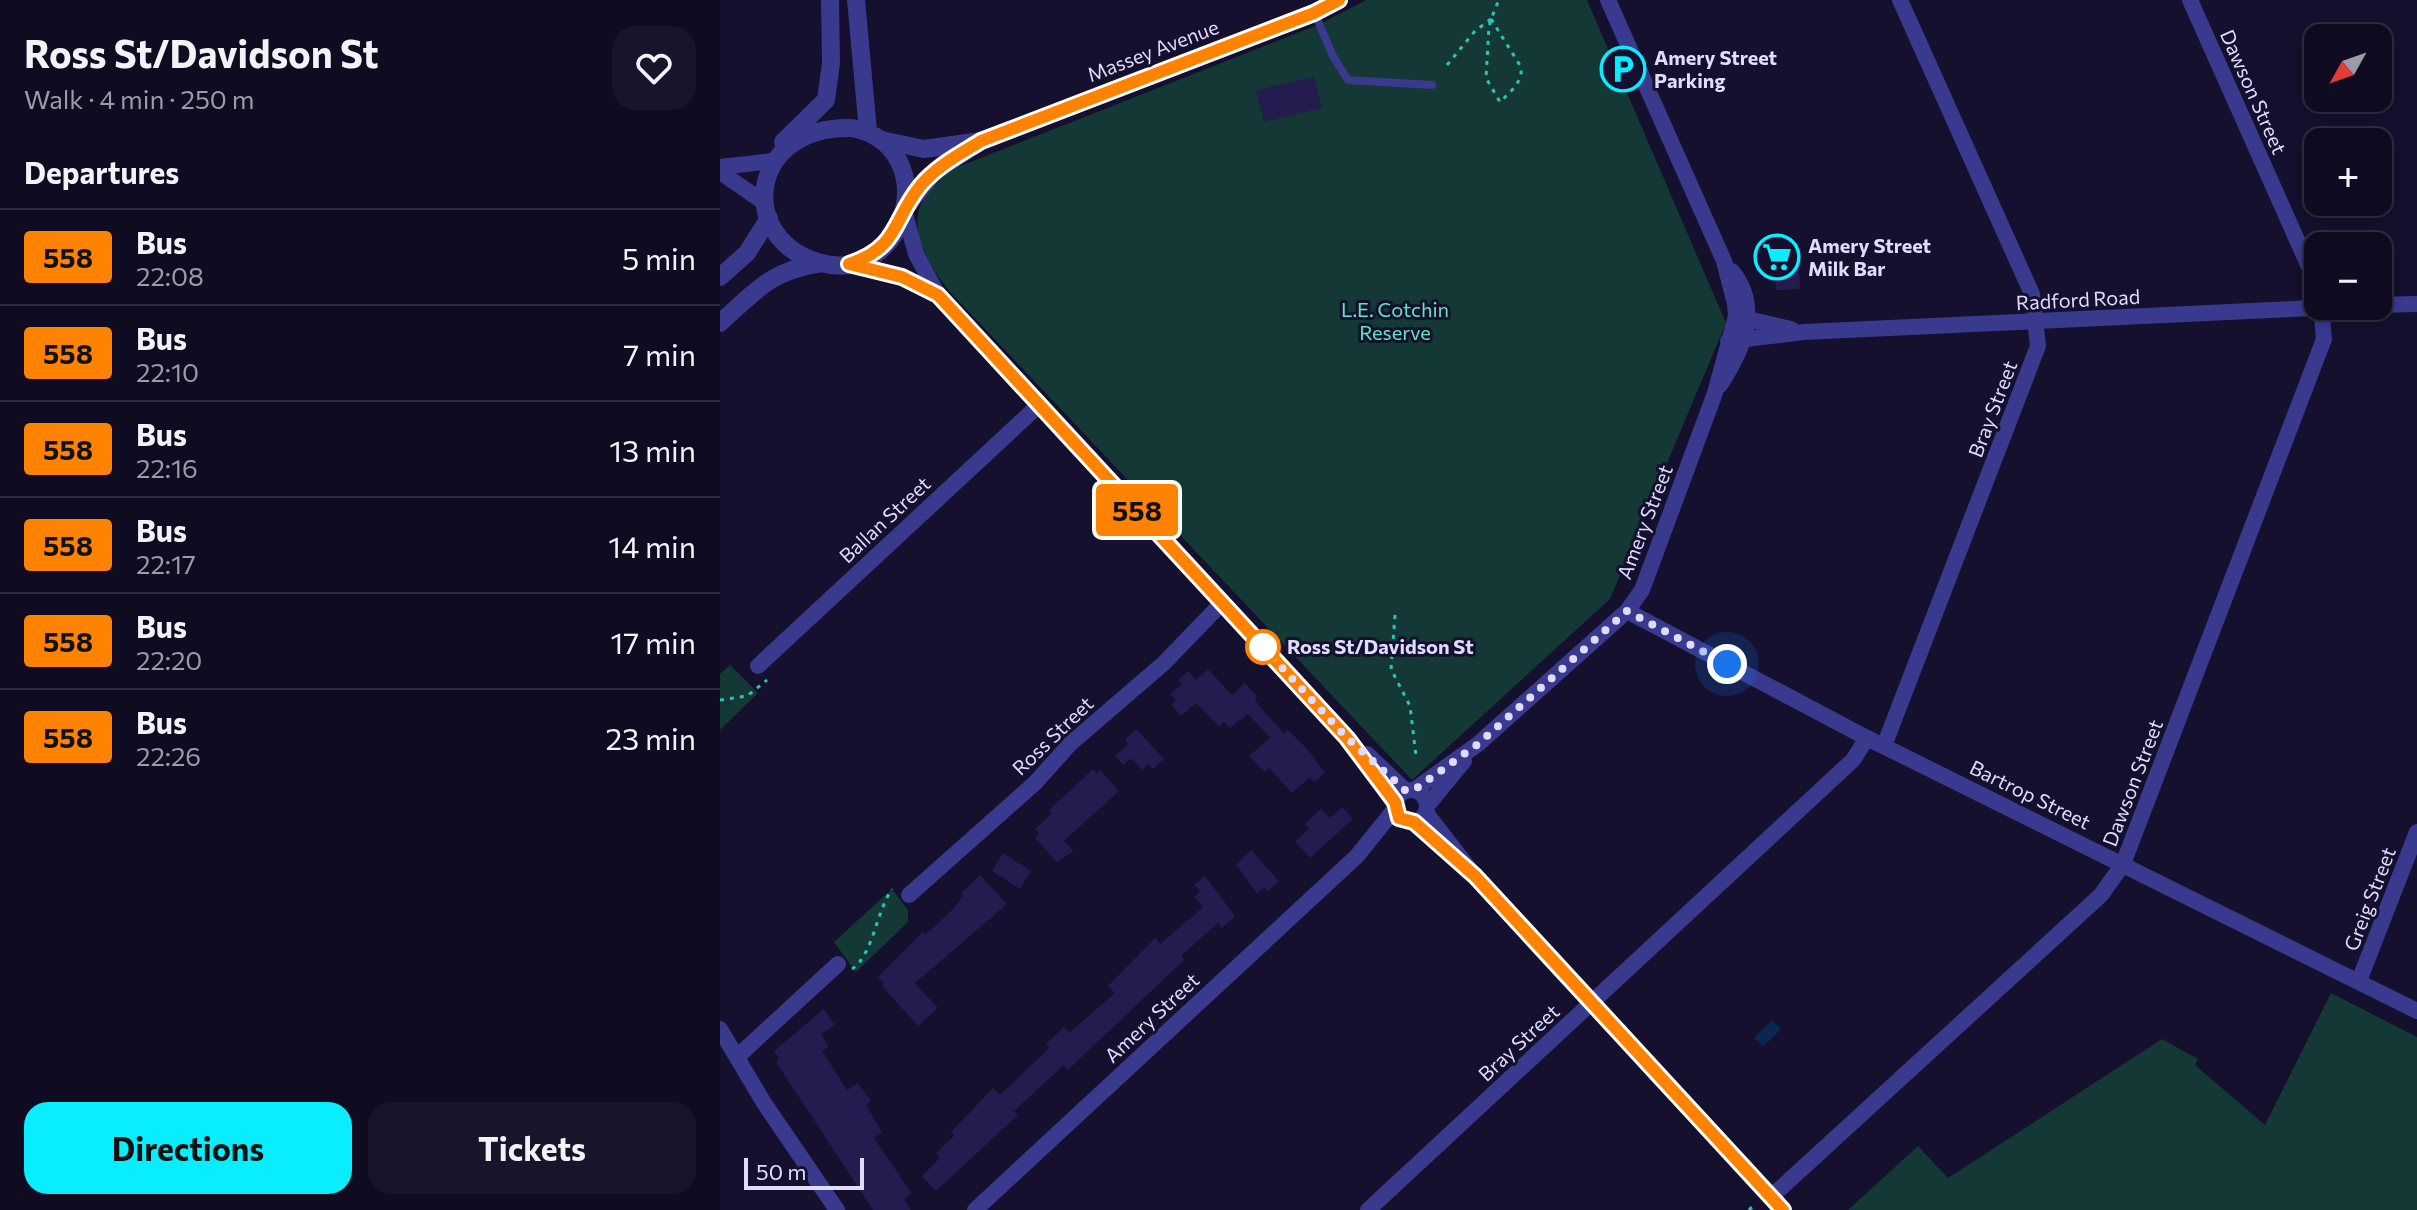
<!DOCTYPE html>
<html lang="en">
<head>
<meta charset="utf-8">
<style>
	:root { --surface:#0f0c22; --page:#18152a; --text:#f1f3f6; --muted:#9b9ba5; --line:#2f2c40; --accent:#08eeff }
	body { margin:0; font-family:Commissioner,sans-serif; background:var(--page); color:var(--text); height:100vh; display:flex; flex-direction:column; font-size:30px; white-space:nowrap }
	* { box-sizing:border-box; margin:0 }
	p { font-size:26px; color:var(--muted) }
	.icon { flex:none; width:44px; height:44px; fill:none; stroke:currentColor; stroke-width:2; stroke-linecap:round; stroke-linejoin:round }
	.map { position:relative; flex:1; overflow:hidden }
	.details { display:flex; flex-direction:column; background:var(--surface); width:720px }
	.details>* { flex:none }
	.badge { padding:0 16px; border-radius:6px; font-size:28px; line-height:52px }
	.needle { width:52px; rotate:230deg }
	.tools { position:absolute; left:1584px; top:24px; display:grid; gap:16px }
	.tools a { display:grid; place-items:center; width:88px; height:88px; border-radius:16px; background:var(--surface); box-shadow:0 4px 12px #0003,0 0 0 2px var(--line); font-size:40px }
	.scale { position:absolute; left:24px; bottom:20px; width:120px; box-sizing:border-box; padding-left:8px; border:4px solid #dfdcff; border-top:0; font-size:22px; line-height:28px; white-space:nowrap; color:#dfdcff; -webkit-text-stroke:6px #14102d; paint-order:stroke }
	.you { position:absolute; width:40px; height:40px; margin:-20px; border:6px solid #fff; border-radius:50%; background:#1a73e8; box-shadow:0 0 0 12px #1a73e833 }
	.map>.badge { position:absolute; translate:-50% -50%; box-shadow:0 0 0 4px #fff }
	h2 { padding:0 24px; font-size:30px; line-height:72px }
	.round { display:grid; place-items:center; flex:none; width:84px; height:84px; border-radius:24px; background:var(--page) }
	.summary { display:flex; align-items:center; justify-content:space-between; height:136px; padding:0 24px }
	h1 { font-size:38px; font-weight:700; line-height:60px }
	.button { display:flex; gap:16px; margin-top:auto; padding:16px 24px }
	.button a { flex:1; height:92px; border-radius:24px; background:var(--accent); color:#111; font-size:32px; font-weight:700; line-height:92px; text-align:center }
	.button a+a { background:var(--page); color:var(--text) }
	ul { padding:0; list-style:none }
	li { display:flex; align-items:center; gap:24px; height:96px; padding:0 24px; border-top:2px solid var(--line) }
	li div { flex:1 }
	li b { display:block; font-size:30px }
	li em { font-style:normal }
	li .badge { min-width:88px; font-weight:700; text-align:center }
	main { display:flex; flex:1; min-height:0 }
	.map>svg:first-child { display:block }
</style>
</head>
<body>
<main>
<section class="details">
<div class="summary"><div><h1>Ross St/Davidson St</h1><p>Walk · 4 min · 250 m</p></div><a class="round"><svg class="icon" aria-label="heart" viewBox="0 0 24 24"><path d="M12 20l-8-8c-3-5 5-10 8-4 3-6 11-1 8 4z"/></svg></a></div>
<h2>Departures</h2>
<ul>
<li><span class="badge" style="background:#ff8200;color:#111">558</span><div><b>Bus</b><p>22:08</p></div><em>5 min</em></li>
<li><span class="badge" style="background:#ff8200;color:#111">558</span><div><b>Bus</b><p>22:10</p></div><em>7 min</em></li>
<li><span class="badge" style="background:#ff8200;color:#111">558</span><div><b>Bus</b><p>22:16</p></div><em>13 min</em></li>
<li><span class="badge" style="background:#ff8200;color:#111">558</span><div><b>Bus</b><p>22:17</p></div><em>14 min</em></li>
<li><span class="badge" style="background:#ff8200;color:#111">558</span><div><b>Bus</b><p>22:20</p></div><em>17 min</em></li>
<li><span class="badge" style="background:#ff8200;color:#111">558</span><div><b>Bus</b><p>22:26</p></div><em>23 min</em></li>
</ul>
<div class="button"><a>Directions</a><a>Tickets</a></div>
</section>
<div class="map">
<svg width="1697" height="1210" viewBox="0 0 1697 1210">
	<rect width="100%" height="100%" fill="#14102d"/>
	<g fill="#133835">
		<path d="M646,0H867L1006,323L890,599L692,780L229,291C195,247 178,206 233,169L600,24Z"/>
		<path d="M10,665L38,693L0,730V674Z"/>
		<path d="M172,889L188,910V922L136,972L114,942Z"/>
		<path d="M1611,993L1697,1037V1210H1128L1198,1146L1228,1178L1442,1039L1478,1059L1475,1065L1545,1125Z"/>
	</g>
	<path fill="#0a2752" d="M1052,1020L1061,1029L1043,1047L1034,1038Z"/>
	<g fill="#241b4f">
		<path d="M594,77L602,108L544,122L536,90Z"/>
		<path d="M1078,243L1080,289L1056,290L1055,270L1036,271L1035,245Z"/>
		<path d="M488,669L512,695L525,683L537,696L535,698L538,705L564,733L568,730L589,751L605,773L594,782L590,777L572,793L549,768L544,772L529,756L550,738L528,714L510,728L504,722L499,727L476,703L461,716L451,704L456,700L450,694L462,684L458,680L468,671L476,680Z"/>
		<path d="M416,729L444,759L433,769L428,764L422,770L411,758L403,765L395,756L408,744L405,740Z"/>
		<path d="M373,769L377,773L380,770L399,791L344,841L353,851L337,862L315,838L319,833L315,829L332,813L329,810Z"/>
		<path d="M622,807L633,819L590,858L575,842L589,829L585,824L601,809L610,818Z"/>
		<path d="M531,850L559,881L548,891L544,887L537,894L516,864Z"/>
		<path d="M283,853L311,871L300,889L272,871Z"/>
		<path d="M260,875L287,904L195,983L218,1008L198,1026L162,986L164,984L158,977L203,932L206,934L231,911L243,896L241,893Z"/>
		<path d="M485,876L515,916L502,928L498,923L461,956L464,960L348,1070L344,1065L294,1111L298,1115L216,1191L202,1176L220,1158L216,1153L234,1136L231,1132L273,1088L280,1095L329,1048L326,1044L344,1027L350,1032L395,993L388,986L435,938L440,944L483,907L474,897L480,891L474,885Z"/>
		<path d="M104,1009L115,1025L101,1034L109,1046L102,1051L127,1090L138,1083L151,1101L146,1105L162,1132L154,1138L192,1194L184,1199L191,1210H153L56,1062L59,1058L54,1051Z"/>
	</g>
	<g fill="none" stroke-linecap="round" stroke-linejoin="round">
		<g stroke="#2ac5b7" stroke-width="3" stroke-dasharray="4 6" stroke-linecap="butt">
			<path d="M771,19L801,67C803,82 790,92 780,102L766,78L769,26C772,17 775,8 779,0"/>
			<path d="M727,65L755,31L771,19"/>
			<path d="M675,615L671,669L690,706L696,756"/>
			<path d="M0,700L27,696L47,680"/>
			<path d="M132,969C153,955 156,912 172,889"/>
			<path d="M1029,1210L1032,1207"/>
		</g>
		<path stroke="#39398e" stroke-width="8" d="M595,14L613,56L628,80L712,85"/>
		<g stroke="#39398e" stroke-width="16">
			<path d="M1470,0L1598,287"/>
			<path d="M0,167L53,161"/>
			<path d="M0,172L45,203"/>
			<path d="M185,214L196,254L218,295L627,738L675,802"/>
			<path d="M129,264L182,277L217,294"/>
			<path d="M1658,305L1697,304"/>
			<path d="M1019,317L1071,329"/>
			<path d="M1008,341L1084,332L1635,306"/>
			<path d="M1000,385C1023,350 1042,308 1012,271"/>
			<path d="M907,611L1147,738L1697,1011"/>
			<path d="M38,666L319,405"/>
			<path d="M1164,746L1318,346L1312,294L1180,0"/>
			<path d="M647,754L686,791"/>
			<circle cx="691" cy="806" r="16"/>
			<path d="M694,790L758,744L907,611L922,590L995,393L1016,316L1015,304L1004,261L888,0"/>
			<path d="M707,806L744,761"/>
			<path d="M706,813L755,876L1063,1210"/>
			<path d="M189,895L315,783L350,744L444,663L502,603"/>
			<path d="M1639,981L1697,832"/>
			<path d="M0,1029L44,1103L117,1210"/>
			<path d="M18,1056L118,964"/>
			<path d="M1051,1197L1381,895L1403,864L1604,339L1601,306"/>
			<path d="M255,1210L637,856L674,810"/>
			<path d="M648,1210L1133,760L1147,738"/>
		</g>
		<g stroke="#39398e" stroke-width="18">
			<path d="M136,0L148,131"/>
			<path d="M132,128C224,146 188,286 101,263C15,240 28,125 132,128Z"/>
			<path d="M161,140L204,149L261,141L594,13L619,0"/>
			<path d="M63,142L106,100L111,63L110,0"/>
			<path d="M187,206L214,172L252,147"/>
			<path d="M0,277L27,253L49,218"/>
			<path d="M0,323C37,290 50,271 101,263"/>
		</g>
	</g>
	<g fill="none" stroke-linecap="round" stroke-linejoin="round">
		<g stroke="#fff" stroke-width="18">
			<path id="line" d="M619,0L594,13L261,141C240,154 217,166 201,185C172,220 180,247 129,264L182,277L218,295L627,738L675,802L679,818L694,822L755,876L1063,1210"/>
		</g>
		<use href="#line" stroke="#ff8200" stroke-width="12"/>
		<path stroke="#dfdcff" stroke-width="8" stroke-dasharray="0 14.4" d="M543,647L627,738L686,791L694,790L758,744L907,611L1007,664"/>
	</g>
	<defs>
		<g id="parking-ring" transform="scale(2.3)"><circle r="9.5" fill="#14102d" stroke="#08eeff" stroke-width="1.5"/><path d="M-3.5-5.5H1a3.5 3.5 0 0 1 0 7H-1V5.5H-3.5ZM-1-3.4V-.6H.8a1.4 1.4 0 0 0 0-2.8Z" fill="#08eeff"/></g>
		<g id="supermarket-ring" transform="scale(2.3)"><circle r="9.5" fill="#14102d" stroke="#08eeff" stroke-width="1.5"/><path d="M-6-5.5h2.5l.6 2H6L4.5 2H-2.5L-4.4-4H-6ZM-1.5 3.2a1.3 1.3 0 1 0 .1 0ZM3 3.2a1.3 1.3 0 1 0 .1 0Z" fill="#08eeff"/></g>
	</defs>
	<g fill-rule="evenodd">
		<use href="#parking-ring" x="903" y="69"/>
		<use href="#supermarket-ring" x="1057" y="257"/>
	</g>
	<circle fill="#fff" stroke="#ff8200" stroke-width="4" cx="543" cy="647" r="16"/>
	<g text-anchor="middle" stroke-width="6" stroke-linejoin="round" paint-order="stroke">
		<g font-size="20" fill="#dfdcff" stroke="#14102d">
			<text transform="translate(433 51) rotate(-21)" y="7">Massey Avenue</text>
			<text transform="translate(1533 92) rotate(66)" y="7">Dawson Street</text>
			<text transform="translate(1358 300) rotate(-3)" y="7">Radford Road</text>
			<text transform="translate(1273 409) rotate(-69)" y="7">Bray Street</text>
			<text transform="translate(165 520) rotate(-43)" y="7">Ballan Street</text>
			<text transform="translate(925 522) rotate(-69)" y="7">Amery Street</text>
			<text transform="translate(333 736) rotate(-44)" y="7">Ross Street</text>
			<text transform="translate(1413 783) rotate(-69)" y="7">Dawson Street</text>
			<text transform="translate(1310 795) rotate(26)" y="7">Bartrop Street</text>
			<text transform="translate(1650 899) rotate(-69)" y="7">Greig Street</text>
			<text transform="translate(432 1018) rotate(-43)" y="7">Amery Street</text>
			<text transform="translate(799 1043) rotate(-43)" y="7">Bray Street</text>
		</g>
		<g font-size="20" font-weight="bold" fill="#dfdcff" stroke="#14102d" text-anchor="start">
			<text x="934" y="65">Amery Street<tspan x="934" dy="23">Parking</tspan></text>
			<text x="1088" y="253">Amery Street<tspan x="1088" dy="23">Milk Bar</tspan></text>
		</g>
		<g font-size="20" fill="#60e7c1" stroke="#14102d">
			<text x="675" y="317">L.E. Cotchin<tspan x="675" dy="23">Reserve</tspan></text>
		</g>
		<g font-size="20" font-weight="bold" fill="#dfdcff" stroke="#14102d" text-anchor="start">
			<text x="567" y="654">Ross St/Davidson St</text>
		</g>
	</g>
</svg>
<div class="tools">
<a><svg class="needle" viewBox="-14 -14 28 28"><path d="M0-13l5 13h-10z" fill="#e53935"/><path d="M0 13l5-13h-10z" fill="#9b9ba5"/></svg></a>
<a>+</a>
<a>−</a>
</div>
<div class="scale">50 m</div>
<div class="you" style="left:1007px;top:664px"></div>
<b class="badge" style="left:417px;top:510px;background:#ff8200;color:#111">558</b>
</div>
</main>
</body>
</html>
